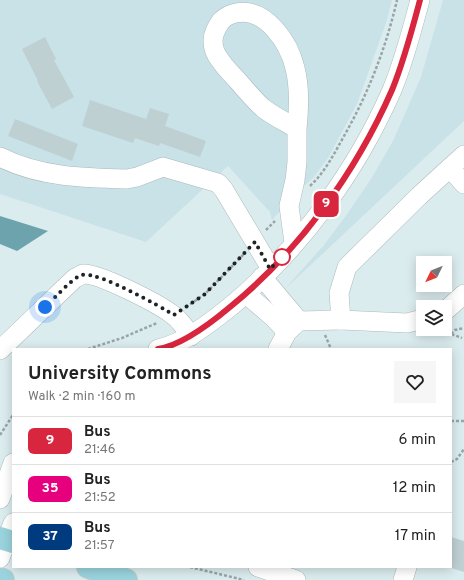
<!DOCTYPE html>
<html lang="en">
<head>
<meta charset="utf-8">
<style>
	:root { --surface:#fff; --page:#f6f6f6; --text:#222; --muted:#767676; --line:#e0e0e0 }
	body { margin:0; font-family:Overpass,sans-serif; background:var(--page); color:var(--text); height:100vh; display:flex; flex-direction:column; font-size:15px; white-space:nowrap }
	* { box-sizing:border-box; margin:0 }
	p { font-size:13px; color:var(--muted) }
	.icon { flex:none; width:22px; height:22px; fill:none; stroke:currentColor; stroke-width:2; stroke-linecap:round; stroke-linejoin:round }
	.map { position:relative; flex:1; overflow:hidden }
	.side { position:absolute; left:12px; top:348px; width:440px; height:220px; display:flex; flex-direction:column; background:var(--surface); border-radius:0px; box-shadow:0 2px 10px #0003 }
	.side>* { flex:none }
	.badge { padding:0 8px; border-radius:6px; font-size:14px; line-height:26px }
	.needle { width:26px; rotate:227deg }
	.buttons { position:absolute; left:416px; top:256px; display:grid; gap:8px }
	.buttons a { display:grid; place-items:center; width:36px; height:36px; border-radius:0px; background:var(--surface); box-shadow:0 2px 10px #0003; font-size:20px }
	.you { position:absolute; width:20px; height:20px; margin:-10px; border:3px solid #fff; border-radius:50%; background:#1a73e8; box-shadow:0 0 0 6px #1a73e833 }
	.map>.badge { position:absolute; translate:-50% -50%; box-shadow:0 0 0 2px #fff }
	.round { display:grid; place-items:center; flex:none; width:42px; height:42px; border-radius:0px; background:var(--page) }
	.headline { display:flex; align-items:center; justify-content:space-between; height:68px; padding:0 16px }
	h1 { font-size:19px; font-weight:700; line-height:30px }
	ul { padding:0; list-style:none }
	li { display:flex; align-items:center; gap:12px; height:48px; padding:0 16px; border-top:1px solid var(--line) }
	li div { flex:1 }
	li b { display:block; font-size:15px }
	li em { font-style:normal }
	li .badge { min-width:44px; font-weight:700; text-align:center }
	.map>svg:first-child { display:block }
</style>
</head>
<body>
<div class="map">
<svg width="464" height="580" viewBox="0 0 464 580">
	<rect width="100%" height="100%" fill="#dbecef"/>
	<g fill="#c8e2e7">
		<path d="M0,0H392L386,23L357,104L328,158L314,177L296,193L272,220L270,212L228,166L146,242L0,194Z"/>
		<path d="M443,0H464V121L284,290L324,245L345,217L371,179L393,141L421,77Z"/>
	</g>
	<path fill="#6da3ad" d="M0,216L48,231L17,251L0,244Z"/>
	<g fill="#bfd0d3">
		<path d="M45,37L56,59L54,60L74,97L52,109L37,81H38L22,49Z"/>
		<path d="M90,100L146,119L150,108L169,114L165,126L206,141L200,157L160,143L159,146L135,138L133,143L82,126Z"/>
		<path d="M15,119L78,144L72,161L8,136Z"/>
		<path d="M451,537L464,541V572L451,568Z"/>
	</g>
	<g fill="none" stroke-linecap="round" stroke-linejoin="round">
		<g stroke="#aababd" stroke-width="20">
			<g id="minor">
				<path d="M0,157C39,177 84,178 127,179L137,177L163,167L218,183L224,190L271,269"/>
				<path d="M450,168L464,184"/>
				<path d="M294,243L289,206L295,180L297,162V129C286,122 273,116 263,108C254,100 246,90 238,81C232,74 225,68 220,60C216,55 213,48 213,41C213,33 217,27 221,21C225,17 230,14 236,13C266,7 289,43 295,68C300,88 299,108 297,129"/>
				<path d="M262,277L299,321"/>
				<path d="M246,294L274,318L287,332"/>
				<path d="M445,311L464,294"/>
				<path d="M341,320L407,323L423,319"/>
				<path d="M158,349C183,344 210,323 230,307C300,249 356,172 392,90C404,61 412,30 420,0"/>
				<path d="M278,349L287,332L299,321L341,320L339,293L347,267L419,196L464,155"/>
				<path d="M0,350L75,278C78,277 81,275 83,274C99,273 159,304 173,315C180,320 186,329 191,336"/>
				<path d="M0,499L13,463"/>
				<path d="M0,558L13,523"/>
				<path d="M258,567L296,580"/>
				<path d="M403,580L407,567"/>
			</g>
		</g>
		<g stroke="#c9cacb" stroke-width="24">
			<g id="major">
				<path d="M0,538L13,542"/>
				<path d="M88,567L126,580"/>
				<path d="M0,579L3,580"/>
			</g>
		</g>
		<g stroke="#98a5a7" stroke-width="2.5" stroke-dasharray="3 2" stroke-linecap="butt">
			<path d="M310,186C325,172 334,154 344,136C368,94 386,48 397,0"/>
			<path d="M266,230L275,221"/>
			<path d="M186,307L205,294L244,254"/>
			<path d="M446,326L451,334L462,338"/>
			<path d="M451,334L455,330L464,328"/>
			<path d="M325,335L331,349"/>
			<path d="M88,349L122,338L157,323"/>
			<path d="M451,421H464"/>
			<path d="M0,435L13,415"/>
			<path d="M451,462L457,459L464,449"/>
			<path d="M190,567L244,580"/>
		</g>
		<use href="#minor" stroke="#fff" stroke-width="19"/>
		<use href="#major" stroke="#9ad3dd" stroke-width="22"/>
	</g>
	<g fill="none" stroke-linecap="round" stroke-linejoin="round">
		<g stroke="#fff" stroke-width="9">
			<path id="line" d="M158,349C183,345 211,323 230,307C300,250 356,172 392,90C404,61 412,30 420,0"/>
		</g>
		<use href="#line" stroke="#d7263d" stroke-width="6"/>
		<path stroke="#1e2425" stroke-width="4" stroke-dasharray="0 7.2" d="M45,307C53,300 73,277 82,275C98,271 159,306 174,315L205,294L255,242L270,269L285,254L282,257"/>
	</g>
	<circle fill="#fff" stroke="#d7263d" stroke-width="2" cx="282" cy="257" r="8"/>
</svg>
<div class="buttons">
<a><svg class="needle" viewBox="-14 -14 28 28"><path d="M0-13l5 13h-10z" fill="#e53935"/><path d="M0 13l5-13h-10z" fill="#767676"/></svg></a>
<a><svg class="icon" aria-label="layers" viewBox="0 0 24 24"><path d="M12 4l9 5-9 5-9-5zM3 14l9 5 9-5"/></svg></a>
</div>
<div class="you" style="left:45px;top:307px"></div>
<b class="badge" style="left:326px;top:204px;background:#d7263d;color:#fff">9</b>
<section class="side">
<div class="headline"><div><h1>University Commons</h1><p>Walk · 2 min · 160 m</p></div><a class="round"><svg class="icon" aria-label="heart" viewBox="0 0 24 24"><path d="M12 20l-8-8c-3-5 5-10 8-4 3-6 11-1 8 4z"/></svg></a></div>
<ul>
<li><span class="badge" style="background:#d7263d;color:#fff">9</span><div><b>Bus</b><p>21:46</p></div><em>6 min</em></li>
<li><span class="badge" style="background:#e6007e;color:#fff">35</span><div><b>Bus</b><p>21:52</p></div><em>12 min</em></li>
<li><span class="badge" style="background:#003b80;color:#fff">37</span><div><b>Bus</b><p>21:57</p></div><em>17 min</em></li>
</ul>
</section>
</div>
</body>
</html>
